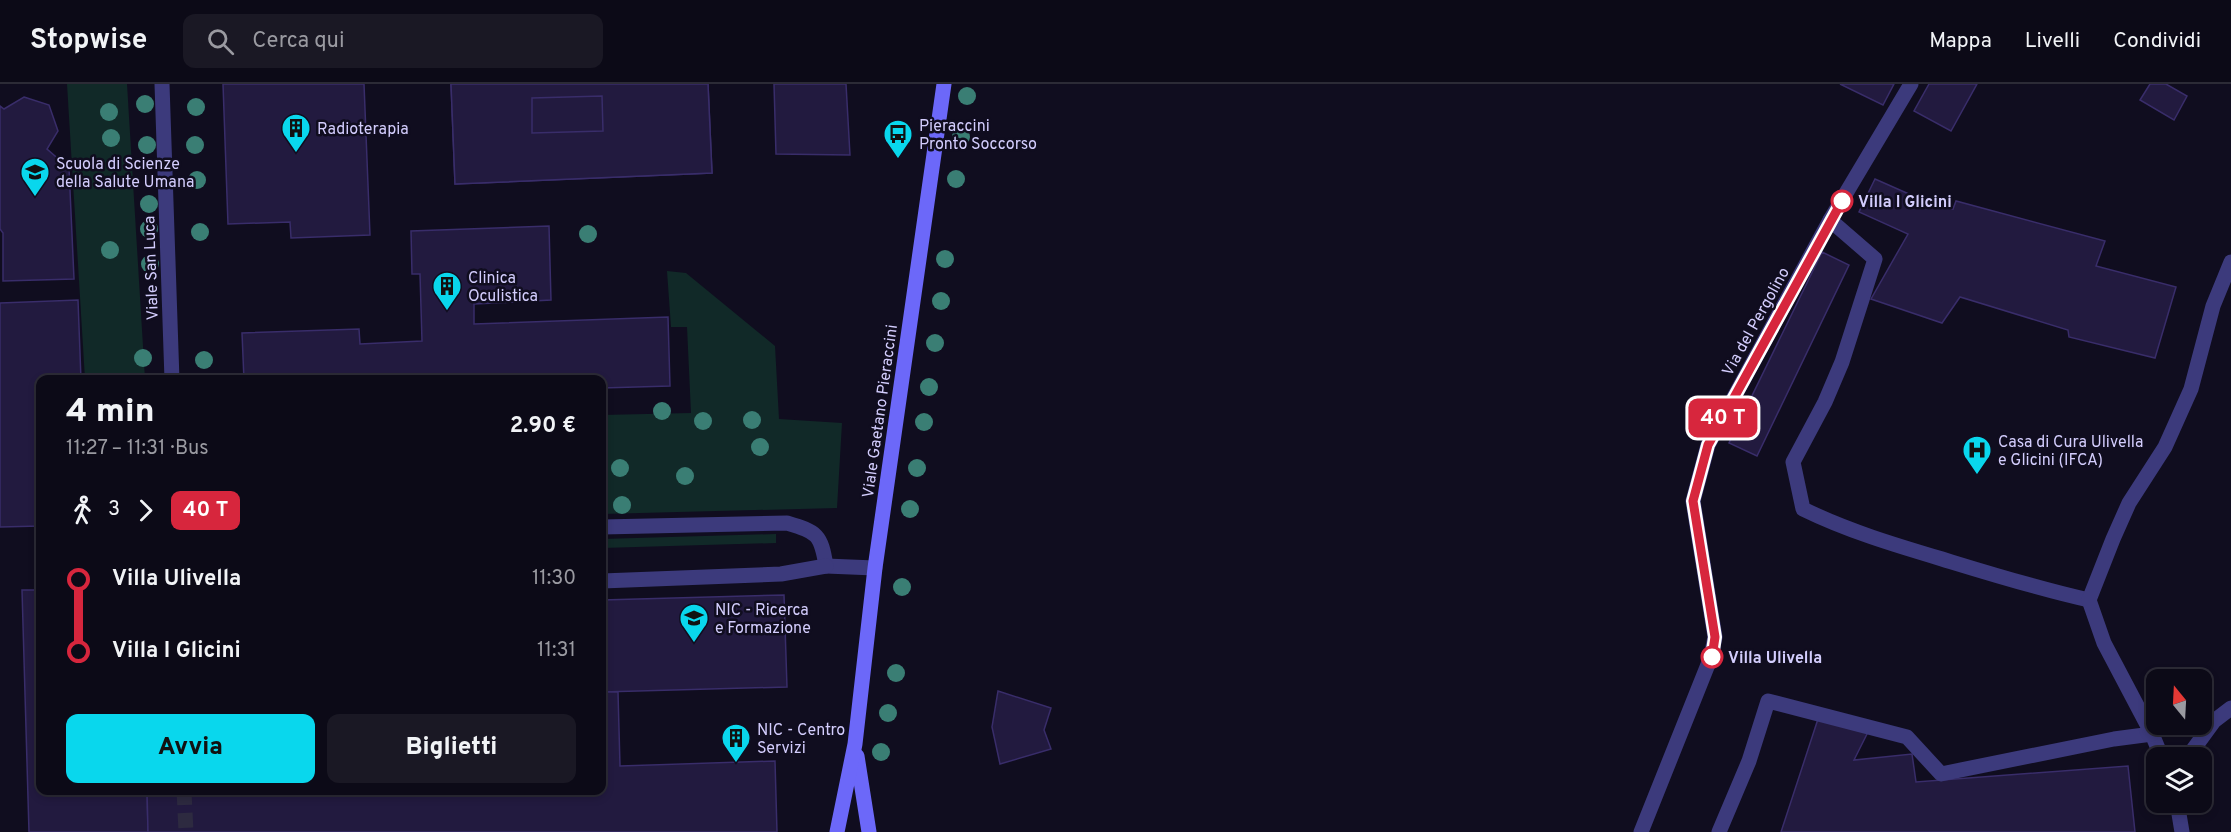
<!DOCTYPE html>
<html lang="it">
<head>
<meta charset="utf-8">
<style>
	:root { --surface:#0c0a17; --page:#1a1824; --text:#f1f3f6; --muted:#9a9aa1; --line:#2c2b36; --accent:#09d7ed }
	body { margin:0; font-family:Overpass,sans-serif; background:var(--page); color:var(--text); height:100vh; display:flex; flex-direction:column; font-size:22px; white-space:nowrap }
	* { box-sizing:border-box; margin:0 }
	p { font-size:20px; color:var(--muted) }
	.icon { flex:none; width:33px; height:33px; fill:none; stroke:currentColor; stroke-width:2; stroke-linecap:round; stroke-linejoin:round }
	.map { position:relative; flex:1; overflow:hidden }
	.sheet { position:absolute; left:36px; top:291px; width:570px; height:420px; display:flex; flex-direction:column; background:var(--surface); border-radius:12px; box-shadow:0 3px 9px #0003,0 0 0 2px var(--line) }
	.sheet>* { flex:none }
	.badge { padding:0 12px; border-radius:9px; font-size:21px; line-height:39px }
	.needle { width:39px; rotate:342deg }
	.tools { position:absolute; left:2146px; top:585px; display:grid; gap:12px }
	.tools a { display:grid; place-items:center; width:66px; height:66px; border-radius:12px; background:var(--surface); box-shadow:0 3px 9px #0003,0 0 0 2px var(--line); font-size:30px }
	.map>.badge { position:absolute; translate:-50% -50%; box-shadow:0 0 0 3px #fff }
	.legs { display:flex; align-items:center; gap:9px; height:66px; padding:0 30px; font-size:20px }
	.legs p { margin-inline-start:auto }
	.summary { display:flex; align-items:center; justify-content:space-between; height:102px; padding:0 30px }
	h1 { font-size:33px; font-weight:800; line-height:45px }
	.action { display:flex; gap:12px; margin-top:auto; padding:12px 30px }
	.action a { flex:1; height:69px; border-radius:12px; background:var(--accent); color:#111; font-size:24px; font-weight:800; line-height:69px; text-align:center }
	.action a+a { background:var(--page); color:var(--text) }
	ul { padding:0 30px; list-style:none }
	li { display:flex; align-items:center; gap:21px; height:72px; font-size:22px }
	li i { display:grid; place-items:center; width:9px; height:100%; margin:0 8px; background:currentColor }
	li i::after { content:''; width:15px; height:15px; margin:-8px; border:4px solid; border-radius:50%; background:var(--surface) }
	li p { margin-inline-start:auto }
	li:first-child i { background:linear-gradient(#0000 50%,currentColor 0) }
	li:last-child i { background:linear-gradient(currentColor 50%,#0000 0) }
	header { display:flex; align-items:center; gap:36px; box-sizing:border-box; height:84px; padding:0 30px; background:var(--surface); border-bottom:2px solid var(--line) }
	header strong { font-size:28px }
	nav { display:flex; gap:33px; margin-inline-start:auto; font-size:21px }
	.search { width:420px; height:54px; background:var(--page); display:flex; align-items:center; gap:15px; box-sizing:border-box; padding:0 21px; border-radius:12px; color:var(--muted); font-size:22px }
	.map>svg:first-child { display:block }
</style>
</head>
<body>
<header>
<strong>Stopwise</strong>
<div class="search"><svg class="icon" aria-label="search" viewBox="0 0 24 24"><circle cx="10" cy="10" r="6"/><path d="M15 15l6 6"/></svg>Cerca qui</div>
<nav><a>Mappa</a><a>Livelli</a><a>Condividi</a></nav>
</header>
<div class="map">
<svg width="2231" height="748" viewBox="0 0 2231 748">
	<rect width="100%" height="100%" fill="#100d1f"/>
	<g fill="#112928">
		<path d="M67,0H127L145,295H85Z"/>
		<path d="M667,187L686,189L775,262L779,335L842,339L837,424L602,430V331L691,329L687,243H671Z"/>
		<path d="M776,450V459L602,464V455Z"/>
	</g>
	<g fill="#221a3f" stroke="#392d6a" stroke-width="1.5" fill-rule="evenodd">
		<path d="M223,0H364L370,151L291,154L290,138L228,140Z"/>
		<path d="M451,0H708L712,89L455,100ZM602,12L603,47L532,49V14Z"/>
		<path d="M451,0H708L712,89L455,100Z"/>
		<path d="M774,0H846L850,71L776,70Z"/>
		<path d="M1840,0H1894L1883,21Z"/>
		<path d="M1929,0H1977L1951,47L1914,27Z"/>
		<path d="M2150,0H2166L2187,12L2174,36L2140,16Z"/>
		<path d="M602,12L603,47L532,49V14Z"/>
		<path d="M24,13L49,21L58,47L47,65L69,84L74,195L3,197V149L0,145V22L4,25Z"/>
		<path d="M1875,95L1927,118L1953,125L1956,117L2105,157L2096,182L2176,203L2155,274L2069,253L2068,246L1960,213L1942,239L1871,215L1908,150L1859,128Z"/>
		<path d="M549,142L551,216L474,220V240L668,233L670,302L602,304V296H244L242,249L359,245L360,260L422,257L420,190H412L411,147Z"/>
		<path d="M1822,168L1849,181L1757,372L1729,359Z"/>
		<path d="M78,216L81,296H40V442L0,443V219Z"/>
		<path d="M22,506H40V706H147L148,748H29Z"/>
		<path d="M784,511L787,603L602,608V516Z"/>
		<path d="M998,607L1051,624L1044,646L1051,665L1000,680L992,643Z"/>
		<path d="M602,608H618L620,682L775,677L777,748H148L147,706H602Z"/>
		<path d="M1818,635L1868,648L1854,676L1912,670L1916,698L2128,682L2135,748H1781Z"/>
	</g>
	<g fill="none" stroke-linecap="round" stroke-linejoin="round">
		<path stroke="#2d2a40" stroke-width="15" stroke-dasharray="15 8" stroke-linecap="butt" d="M184,706L186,748"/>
		<g stroke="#3c3a7c" stroke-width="15">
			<path d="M162,0L172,296"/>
			<path d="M1830,136L1875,175L1842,278L1825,318L1793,378L1803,425C1848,447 1895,461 1942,475C1991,490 2039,505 2089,516"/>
			<path d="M602,443L787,439C817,448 821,450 826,482L875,484"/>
			<path d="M602,497L781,490L826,482"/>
			<path d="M2162,674L2152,650L2104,559L2089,516L2113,455L2129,419L2165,363L2191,305L2213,222L2231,178"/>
			<path d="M2187,674L2214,637L2231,624"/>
			<path d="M2177,718L2182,748"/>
			<path d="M1719,748L1749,677L1768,617L1907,653L1941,690L2114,655L2152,650"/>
		</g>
		<path stroke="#3c3a7c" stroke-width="15" d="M1641,748L1711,573L1715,553L1693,417L1708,361L1830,136L1911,0"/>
		<g stroke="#6c68f9" stroke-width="15">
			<path d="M857,672L869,748"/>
			<path d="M837,748L855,660L875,484L944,0"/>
		</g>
	</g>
	<g fill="#3a7e74">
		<circle cx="967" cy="12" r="9"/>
		<circle cx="145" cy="20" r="9"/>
		<circle cx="196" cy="23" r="9"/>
		<circle cx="109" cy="28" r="9"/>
		<circle cx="961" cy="53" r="9"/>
		<circle cx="111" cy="54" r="9"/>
		<circle cx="147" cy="61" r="9"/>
		<circle cx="195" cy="61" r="9"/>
		<circle cx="956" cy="95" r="9"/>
		<circle cx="197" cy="96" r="9"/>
		<circle cx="149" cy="120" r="9"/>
		<circle cx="149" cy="145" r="9"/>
		<circle cx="200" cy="148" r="9"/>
		<circle cx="588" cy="150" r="9"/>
		<circle cx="110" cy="166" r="9"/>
		<circle cx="945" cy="175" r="9"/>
		<circle cx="150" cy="180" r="9"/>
		<circle cx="941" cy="217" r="9"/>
		<circle cx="935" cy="259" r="9"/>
		<circle cx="143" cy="274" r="9"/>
		<circle cx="204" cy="276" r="9"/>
		<circle cx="929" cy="303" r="9"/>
		<circle cx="662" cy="327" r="9"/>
		<circle cx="752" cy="336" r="9"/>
		<circle cx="703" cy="337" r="9"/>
		<circle cx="924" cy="338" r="9"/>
		<circle cx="760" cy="363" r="9"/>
		<circle cx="620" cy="384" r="9"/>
		<circle cx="917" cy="384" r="9"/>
		<circle cx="685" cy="392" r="9"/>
		<circle cx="622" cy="421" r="9"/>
		<circle cx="910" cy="425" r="9"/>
		<circle cx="902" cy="503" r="9"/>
		<circle cx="896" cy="589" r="9"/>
		<circle cx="888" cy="629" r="9"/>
		<circle cx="881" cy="668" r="9"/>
	</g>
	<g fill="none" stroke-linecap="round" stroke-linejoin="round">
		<g stroke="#fff" stroke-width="14">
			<path id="line-1" d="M1712,573L1715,553L1693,417L1708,361L1842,117"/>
		</g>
		<use href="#line-1" stroke="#d7263d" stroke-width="9"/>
	</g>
	<defs>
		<g id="building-pin" transform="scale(1.5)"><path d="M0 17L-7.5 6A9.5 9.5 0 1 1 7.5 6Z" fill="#09d7ed" stroke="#100d1f"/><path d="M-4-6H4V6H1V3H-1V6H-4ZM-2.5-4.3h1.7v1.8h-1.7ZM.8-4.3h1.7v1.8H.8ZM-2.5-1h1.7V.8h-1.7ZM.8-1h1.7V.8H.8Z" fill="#111"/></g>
		<g id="bus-pin" transform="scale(1.5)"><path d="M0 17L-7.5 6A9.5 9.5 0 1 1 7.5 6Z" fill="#09d7ed" stroke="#100d1f"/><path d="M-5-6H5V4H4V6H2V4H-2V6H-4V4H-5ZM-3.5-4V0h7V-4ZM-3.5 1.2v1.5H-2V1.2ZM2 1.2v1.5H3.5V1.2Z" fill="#111"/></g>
		<g id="university-pin" transform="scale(1.5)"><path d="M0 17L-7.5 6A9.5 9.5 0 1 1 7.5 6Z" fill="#09d7ed" stroke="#100d1f"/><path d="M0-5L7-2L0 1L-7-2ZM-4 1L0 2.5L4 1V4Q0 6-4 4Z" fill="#111"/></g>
		<g id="hospital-pin" transform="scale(1.5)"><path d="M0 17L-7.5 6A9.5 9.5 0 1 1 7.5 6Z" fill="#09d7ed" stroke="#100d1f"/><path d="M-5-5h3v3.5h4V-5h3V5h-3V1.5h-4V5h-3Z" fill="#111"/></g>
	</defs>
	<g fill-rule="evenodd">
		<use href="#building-pin" x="296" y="44"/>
		<use href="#bus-pin" x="898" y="50"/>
		<use href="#university-pin" x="35" y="88"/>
		<use href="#building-pin" x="447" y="202"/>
		<use href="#hospital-pin" x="1977" y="366"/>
		<use href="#university-pin" x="694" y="534"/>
		<use href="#building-pin" x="736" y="654"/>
	</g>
	<g fill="#fff" stroke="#d7263d" stroke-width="3">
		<circle cx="1842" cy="117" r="10"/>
		<circle cx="1712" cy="573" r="10"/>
	</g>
	<g text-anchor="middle" stroke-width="5" stroke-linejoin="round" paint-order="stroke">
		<g font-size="16" fill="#d3cdfd" stroke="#100d1f" text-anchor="start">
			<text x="919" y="47">Pieraccini<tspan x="919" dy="18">Pronto Soccorso</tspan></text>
			<text x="317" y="50">Radioterapia</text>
			<text x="56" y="85">Scuola di Scienze<tspan x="56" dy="18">della Salute Umana</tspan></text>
			<text x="468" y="199">Clinica<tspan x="468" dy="18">Oculistica</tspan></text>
			<text x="1998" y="363">Casa di Cura Ulivella<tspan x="1998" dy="18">e Glicini (IFCA)</tspan></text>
			<text x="715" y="531">NIC - Ricerca<tspan x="715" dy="18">e Formazione</tspan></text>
			<text x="757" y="651">NIC - Centro<tspan x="757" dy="18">Servizi</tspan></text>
		</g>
		<g font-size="16" font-weight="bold" fill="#d3cdfd" stroke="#100d1f" text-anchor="start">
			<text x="1858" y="123">Villa I Glicini</text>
			<text x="1728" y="579">Villa Ulivella</text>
		</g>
		<g font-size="16" fill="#d3cdfd" stroke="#100d1f">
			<text transform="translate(150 184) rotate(-92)" y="6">Viale San Luca</text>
			<text transform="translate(1755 237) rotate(-61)" y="6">Via del Pergolino</text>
			<text transform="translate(879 327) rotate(-82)" y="6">Viale Gaetano Pieraccini</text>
		</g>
	</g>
</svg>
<div class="tools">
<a><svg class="needle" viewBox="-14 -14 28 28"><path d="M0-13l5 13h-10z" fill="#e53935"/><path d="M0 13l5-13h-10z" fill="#9a9aa1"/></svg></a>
<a><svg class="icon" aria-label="layers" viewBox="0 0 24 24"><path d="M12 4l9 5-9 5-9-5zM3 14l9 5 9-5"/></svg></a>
</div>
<b class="badge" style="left:1723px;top:334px;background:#d7263d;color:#fff">40 T</b>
<section class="sheet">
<div class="summary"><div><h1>4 min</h1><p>11:27 – 11:31 · Bus</p></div><b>2.90 €</b></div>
<div class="legs"><svg class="icon" aria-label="walk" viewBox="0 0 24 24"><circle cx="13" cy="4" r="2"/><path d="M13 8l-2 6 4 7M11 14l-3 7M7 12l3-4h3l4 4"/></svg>3<svg class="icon" aria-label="forward" viewBox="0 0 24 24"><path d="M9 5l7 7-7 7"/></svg><b class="badge" style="background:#d7263d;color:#fff">40 T</b></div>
<ul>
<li><i style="color:#d7263d"></i><b>Villa Ulivella</b><p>11:30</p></li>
<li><i style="color:#d7263d"></i><b>Villa I Glicini</b><p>11:31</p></li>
</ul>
<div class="action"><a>Avvia</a><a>Biglietti</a></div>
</section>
</div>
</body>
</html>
